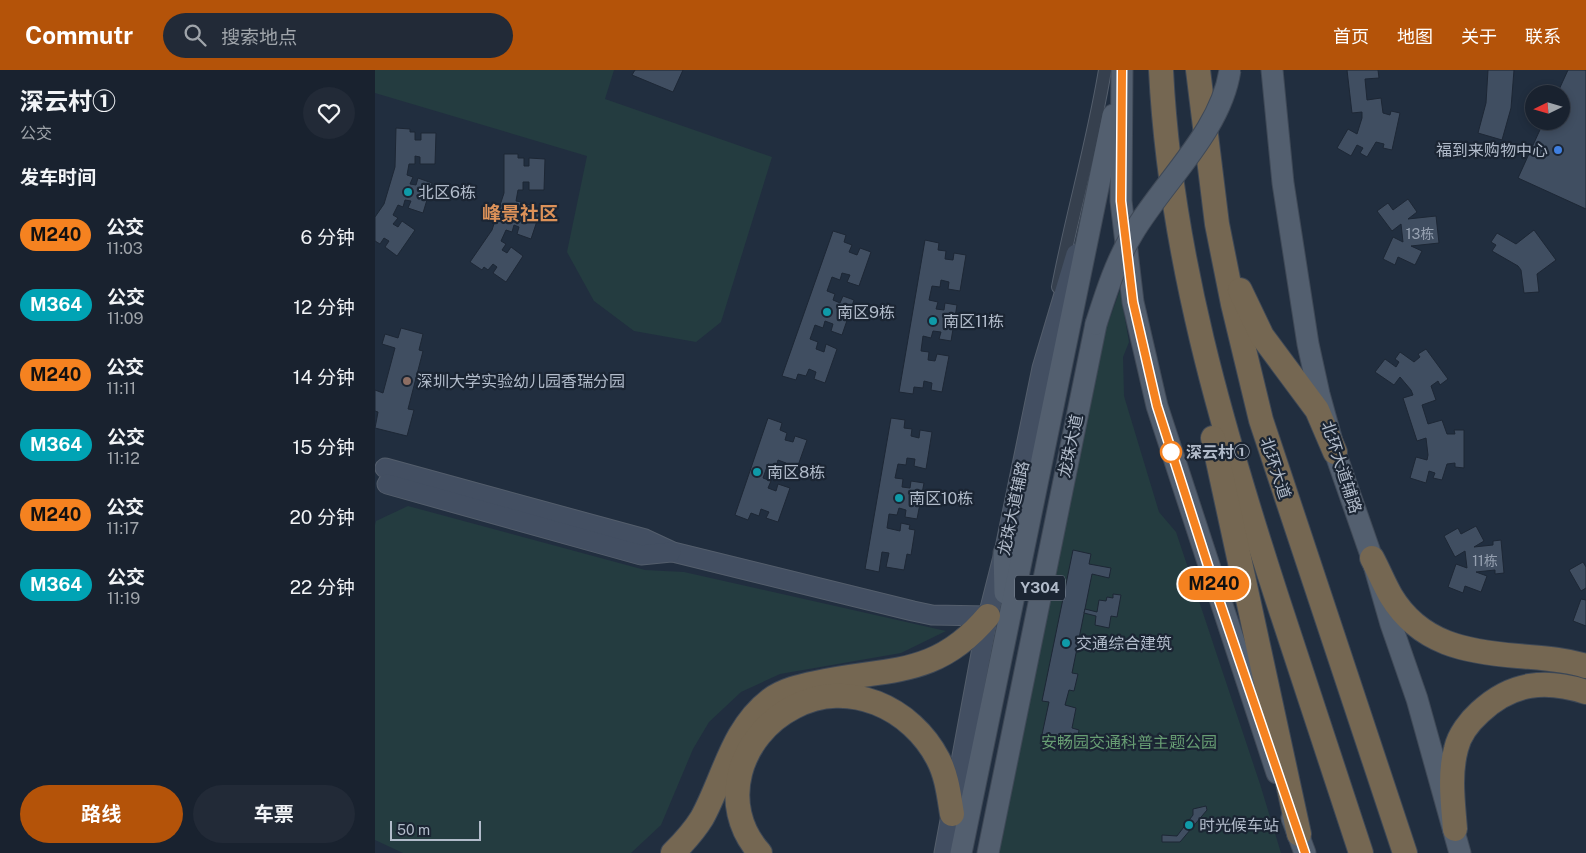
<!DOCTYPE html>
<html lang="zh">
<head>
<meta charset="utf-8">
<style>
	:root { --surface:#19222f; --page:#222a37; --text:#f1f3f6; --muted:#9fa4aa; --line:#373f4b; --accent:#b45309 }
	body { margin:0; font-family:"Public Sans","Noto Sans SC",sans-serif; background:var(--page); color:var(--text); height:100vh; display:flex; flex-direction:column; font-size:19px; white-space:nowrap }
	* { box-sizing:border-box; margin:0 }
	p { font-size:16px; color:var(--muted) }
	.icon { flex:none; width:28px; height:28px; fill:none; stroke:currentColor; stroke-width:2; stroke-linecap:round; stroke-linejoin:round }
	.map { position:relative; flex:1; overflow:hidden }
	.details { display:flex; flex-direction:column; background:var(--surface); width:375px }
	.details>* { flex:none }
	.badge { padding:0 10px; border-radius:16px; font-size:18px; line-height:32px }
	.needle { width:32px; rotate:265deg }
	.tools { position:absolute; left:1150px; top:15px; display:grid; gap:10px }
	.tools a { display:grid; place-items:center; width:45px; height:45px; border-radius:50%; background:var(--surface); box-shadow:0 2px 8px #0003,0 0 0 1px var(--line); font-size:25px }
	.scale { position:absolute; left:15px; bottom:12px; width:91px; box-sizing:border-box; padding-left:5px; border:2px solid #b1bbca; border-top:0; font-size:14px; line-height:18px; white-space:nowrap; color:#b1bbca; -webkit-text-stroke:4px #1b2533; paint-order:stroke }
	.map>.badge { position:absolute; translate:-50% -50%; box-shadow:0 0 0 2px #fff }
	h2 { padding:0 20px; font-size:19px; line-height:45px }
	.round { display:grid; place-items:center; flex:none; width:52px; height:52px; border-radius:26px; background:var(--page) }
	.headline { display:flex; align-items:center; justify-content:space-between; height:85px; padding:0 20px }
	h1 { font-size:24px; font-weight:700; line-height:38px }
	.primary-button { display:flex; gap:10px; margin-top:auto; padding:10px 20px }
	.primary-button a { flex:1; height:58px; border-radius:30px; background:var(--accent); color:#fff; font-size:20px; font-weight:700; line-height:58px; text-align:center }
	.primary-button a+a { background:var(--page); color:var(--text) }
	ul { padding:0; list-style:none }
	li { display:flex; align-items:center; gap:15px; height:70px; padding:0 20px }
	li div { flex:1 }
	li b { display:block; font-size:19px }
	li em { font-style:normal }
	li .badge { min-width:55px; font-weight:700; text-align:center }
	header { display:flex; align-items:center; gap:30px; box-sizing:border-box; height:70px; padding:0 25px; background:var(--accent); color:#fff }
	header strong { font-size:24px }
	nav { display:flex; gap:28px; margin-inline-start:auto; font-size:18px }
	.search { width:350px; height:45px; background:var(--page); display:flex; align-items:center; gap:12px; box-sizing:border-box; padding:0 18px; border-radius:28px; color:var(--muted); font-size:19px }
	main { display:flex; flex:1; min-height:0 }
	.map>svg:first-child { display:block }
</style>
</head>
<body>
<header>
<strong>Commutr</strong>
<div class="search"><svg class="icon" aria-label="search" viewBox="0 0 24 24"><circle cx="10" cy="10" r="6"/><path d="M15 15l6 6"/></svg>搜索地点</div>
<nav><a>首页</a><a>地图</a><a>关于</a><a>联系</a></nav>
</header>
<main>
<section class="details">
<div class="headline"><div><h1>深云村①</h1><p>公交</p></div><a class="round"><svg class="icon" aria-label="heart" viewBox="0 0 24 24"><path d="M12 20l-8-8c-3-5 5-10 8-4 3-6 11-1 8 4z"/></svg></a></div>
<h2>发车时间</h2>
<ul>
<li><span class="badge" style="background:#f58220;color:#111">M240</span><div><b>公交</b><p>11:03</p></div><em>6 分钟</em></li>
<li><span class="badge" style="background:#00a3b4;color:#fff">M364</span><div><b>公交</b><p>11:09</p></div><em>12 分钟</em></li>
<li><span class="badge" style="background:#f58220;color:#111">M240</span><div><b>公交</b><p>11:11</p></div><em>14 分钟</em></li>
<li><span class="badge" style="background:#00a3b4;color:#fff">M364</span><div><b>公交</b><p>11:12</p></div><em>15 分钟</em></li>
<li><span class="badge" style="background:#f58220;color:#111">M240</span><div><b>公交</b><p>11:17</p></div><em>20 分钟</em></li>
<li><span class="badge" style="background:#00a3b4;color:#fff">M364</span><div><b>公交</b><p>11:19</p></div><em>22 分钟</em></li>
</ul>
<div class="primary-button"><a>路线</a><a>车票</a></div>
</section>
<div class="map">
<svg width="1211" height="783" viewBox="0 0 1211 783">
	<rect width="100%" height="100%" fill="#212e3f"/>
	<g fill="#243c40">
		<path d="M0,0H239L230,29L397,87L346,252L321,272L259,261L219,231L192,182L212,86L0,23Z"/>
		<path d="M745,220L754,272L748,287L749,326L784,442L801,462L885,714L906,783H618L731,259Z"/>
		<path d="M33,436L270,500L309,502L571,561L526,583L405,604L366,622L334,652L318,679L286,755L256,783H28L0,770V455L1,451Z"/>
	</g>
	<g fill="#404e61" stroke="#1d2735">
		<path d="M260,0H308L298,22L257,5Z"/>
		<path d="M972,0H1003L1004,8L990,9L992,30L1006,28L1008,43L1015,45L1016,41L1025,43L1017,80L1008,78L1009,74L1001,72L992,87L985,83L988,78L982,75L976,86L962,78L973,59L982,64L987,48V42L977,43Z"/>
		<path d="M1113,0H1139L1136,38L1127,70L1103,63L1111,33Z"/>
		<path d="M1193,0H1211V139L1143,108L1169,51H1186V24H1182Z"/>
		<path d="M21,58L35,59V62H40V70H46V63H61L60,94H45V87L40,86V94H34L32,105L38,107L35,114L41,115L43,108L57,113L48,143L33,138L36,131L30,130L28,137L23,135L18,145L23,148L18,154L23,157L27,151L40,160L22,186L10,177L14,171L9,168L5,174L0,171V147L9,134L20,97Z"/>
		<path d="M129,84H143V88H149V96H154V88L170,89L169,120H154V112H148V120H143L141,131L146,132L144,139L149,141L152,134L166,139L156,169L142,164L144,157L139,155L137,162L131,160L126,171L131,174L127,180L132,183L136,177L148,186L131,212L118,203L122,197L118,194L113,200L109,197L107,200L95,192L117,160L129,123Z"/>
		<path d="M1033,129L1042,142L1033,149L1061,146L1064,173L1036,176L1047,181L1040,195L1023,187L1020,195L1008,189L1018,167L1028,172L1026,154L1017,161L1002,141L1013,133L1018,140Z"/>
		<path d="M1159,160L1181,190L1162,204L1164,222L1149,223L1146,200L1143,196L1117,181L1121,175L1116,172L1122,163L1141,174Z"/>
		<path d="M458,161L471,165L469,172L477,175L474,182L482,185L485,178L496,182L484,216L472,212L475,205L467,203L465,210L457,207L452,221L460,224L458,230L465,233L468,226L479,230L467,265L456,261L458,254L450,251L448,258L440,255L435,269L443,272L441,279L449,282L451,274L462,279L450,313L439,309L441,302L434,299L431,306L423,304L421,310L407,306Z"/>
		<path d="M550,170L564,173L563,180L571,181L570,189L578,190L579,183L591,185L585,221L573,219L574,212L566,210L565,217L557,216L554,230L563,232L561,239L569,240L570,233L582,235L576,271L564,269L566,262L558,261L556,268L548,266L546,281L554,282L553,290L560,291L562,284L574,286L567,322L556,320L557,313L549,311L548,318L539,317L538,324L524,322Z"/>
		<path d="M26,258L48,264L44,280L48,281L33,339L39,340L32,366L0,358L3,342L0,341V320L8,323L20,278L7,274L10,264L23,268Z"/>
		<path d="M1051,279L1073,309L1065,315L1063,311L1056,316L1061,330L1047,335L1053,354L1067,350L1072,364H1080L1079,360H1089V398L1080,397V393L1072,394L1067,410L1058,408L1060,403L1054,401L1051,413L1035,408L1041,387L1052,390L1053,385L1051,368L1042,371L1028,328L1038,325L1036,320L1025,307L1019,315L1000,302L1010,289L1021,297L1024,292L1020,289L1025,282L1039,292L1045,287L1043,284Z"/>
		<path d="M393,348L407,353L405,360L412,363L410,370L418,372L420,366L432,370L420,404L408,400L411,393L403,390L401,397L393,394L388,408L396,411L393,418L401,421L403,414L415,418L403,452L391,448L394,442L386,439L384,446L376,443L373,450L360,445Z"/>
		<path d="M516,348L530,350L529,358L537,359L536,366L544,368L545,360L557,362L551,399L539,396L540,389L532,388L531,395L523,394L520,408L528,409L527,417L535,418L536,411L549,413L542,449L530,447L531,440L524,438L522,445L514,444L512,458L525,461L526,453L535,455L534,459L540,460L536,485L532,484L529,500L511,497L514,483L507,482L504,502L490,499Z"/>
		<path d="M1101,456L1109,471L1099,477L1118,475V471L1126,470L1129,503L1120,504V500L1101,502L1112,506L1106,522L1090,516L1088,523L1073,517L1081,494L1092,498L1090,481L1080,487L1069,466L1083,458L1086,464Z"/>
		<path d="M698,480L716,484L714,494L736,498L734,508L717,504L697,603L703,604L699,621L694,620L690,635L701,638L697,658L704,660L702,671L684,668L682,678L665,674L674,632L667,631Z"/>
		<path d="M1208,492L1211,497V518L1206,521L1194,500Z"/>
		<path d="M738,524L746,525L742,547L736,546L734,558L720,555L721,546L709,543L710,539L722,542L724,530L731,531L732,527L738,528Z"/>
		<path d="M1206,529L1211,530V556L1198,551Z"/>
		<path d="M831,736L832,740L805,772H787V765L802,766L818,745V739Z"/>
	</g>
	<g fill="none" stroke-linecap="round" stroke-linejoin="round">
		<g stroke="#545e6c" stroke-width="14">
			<path id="street" d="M683,217C697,144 718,73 730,0"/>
		</g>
		<g stroke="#545e6c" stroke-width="21">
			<g id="secondary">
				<path d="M10,398L270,469L298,482L538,541L557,545L613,546"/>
				<path d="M12,414L266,485L296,482"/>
				<path d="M569,783L613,546L629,483L667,298L701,184"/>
			</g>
		</g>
		<g stroke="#3f4957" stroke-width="23">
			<g id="primary">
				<path d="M747,0L746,131L758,232L782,336L902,703"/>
				<path d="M897,0L908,113L933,274L944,324L960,382L997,488L1016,554L1042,629L1085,783"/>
				<path d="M629,483L630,523"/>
				<path d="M917,748L930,783"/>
				<path d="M586,783L738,45"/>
				<path d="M613,783L721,254"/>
			</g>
		</g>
		<g stroke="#3e4856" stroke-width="26">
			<g id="highway">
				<path d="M786,0C795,183 847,359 903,531C931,615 958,699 986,783"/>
				<path d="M823,0L842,154L858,234L886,350L1030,783"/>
				<path d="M865,220L887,266L942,340L960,382"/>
				<path d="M838,368L924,764"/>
				<path d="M997,488C1004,501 1009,514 1016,526C1045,574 1092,582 1143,586C1165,588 1189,589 1211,596"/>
				<path d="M1080,759C1078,733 1074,705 1081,679C1084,665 1095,651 1105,642C1137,612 1171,609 1211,622"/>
				<path d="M298,783C309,772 319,761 327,748C349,708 357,659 395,630C408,620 426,616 441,613C513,597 560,609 613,546"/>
				<path d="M385,783C342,735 364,665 419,637C473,608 537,638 563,689C572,706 574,726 577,744"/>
			</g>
		</g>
		<use href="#street" stroke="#36404e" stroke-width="12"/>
		<use href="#secondary" stroke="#434f62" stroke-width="19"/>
		<use href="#primary" stroke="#535f6f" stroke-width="21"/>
		<use href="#highway" stroke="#756752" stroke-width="24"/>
		<g stroke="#3f4957" stroke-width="23" stroke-linecap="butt">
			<path id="primary-bridge" d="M721,254C731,223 741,191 758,163C789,111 846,61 855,0"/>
		</g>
		<use href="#primary-bridge" stroke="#535f6f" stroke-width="21"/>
	</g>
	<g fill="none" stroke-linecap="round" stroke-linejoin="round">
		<g stroke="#fff" stroke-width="11">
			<path id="line" d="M747,0L746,131L758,232L782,336L844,530L930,783"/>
		</g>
		<use href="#line" stroke="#f58220" stroke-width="8"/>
	</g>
	<circle fill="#3f7fe0" stroke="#1b2533" stroke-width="2" cx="1183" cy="80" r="5"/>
	<g fill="#0f9aa8" stroke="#1b2533" stroke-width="2">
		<circle cx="33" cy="122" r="5"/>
		<circle cx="452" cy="242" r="5"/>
		<circle cx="558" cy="251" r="5"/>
		<circle cx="382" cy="402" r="5"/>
		<circle cx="524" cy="428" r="5"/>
		<circle cx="691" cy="573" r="5"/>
		<circle cx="814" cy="755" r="5"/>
	</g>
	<circle fill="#8d6e63" stroke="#1b2533" stroke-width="2" cx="32" cy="311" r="5"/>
	<circle fill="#fff" stroke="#f58220" stroke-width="2.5" cx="796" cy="382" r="10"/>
	<g text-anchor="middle" stroke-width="4.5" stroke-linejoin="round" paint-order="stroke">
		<g font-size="14" fill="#95a0b0">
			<text x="1045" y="169">13栋</text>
			<text x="1110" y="496">11栋</text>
		</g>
		<rect fill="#1b2533" stroke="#848e9d" stroke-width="1" x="640" y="505.5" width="50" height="25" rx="4"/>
		<g font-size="15" font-weight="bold" fill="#b1bbca">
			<text x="665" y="523">Y304</text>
		</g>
		<g font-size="16" fill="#b1bbca" stroke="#1b2533" text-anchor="start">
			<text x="1173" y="86" text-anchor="end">福到来购物中心</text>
			<text x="43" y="128">北区6栋</text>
			<text x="462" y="248">南区9栋</text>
			<text x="568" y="257">南区11栋</text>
			<text x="42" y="317">深圳大学实验幼儿园香瑞分园</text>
			<text x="392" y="408">南区8栋</text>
			<text x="534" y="434">南区10栋</text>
			<text x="701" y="579">交通综合建筑</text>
			<text x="824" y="761">时光候车站</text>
		</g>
		<g font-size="16" fill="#b1bbca" stroke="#1b2533">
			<text transform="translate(695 376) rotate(-78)" y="6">龙珠大道</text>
			<text transform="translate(967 397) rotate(72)" y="6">北环大道辅路</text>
			<text transform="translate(901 398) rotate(72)" y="6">北环大道</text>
			<text transform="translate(638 438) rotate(-78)" y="6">龙珠大道辅路</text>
		</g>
		<g font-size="16" font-weight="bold" fill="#b1bbca" stroke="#1b2533" text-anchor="start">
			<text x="811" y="388">深云村①</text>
		</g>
		<g font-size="16" fill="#679d73" stroke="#1b2533">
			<text x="754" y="678">安畅园交通科普主题公园</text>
		</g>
		<g font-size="19" font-weight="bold" fill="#dd9259" stroke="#1b2533">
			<text x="145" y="150">峰景社区</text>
		</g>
	</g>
</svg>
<div class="tools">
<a><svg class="needle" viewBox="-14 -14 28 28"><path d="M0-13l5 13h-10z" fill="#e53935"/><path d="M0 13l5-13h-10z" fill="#9fa4aa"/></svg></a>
</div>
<div class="scale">50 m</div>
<b class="badge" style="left:839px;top:514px;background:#f58220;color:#111">M240</b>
</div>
</main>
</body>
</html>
